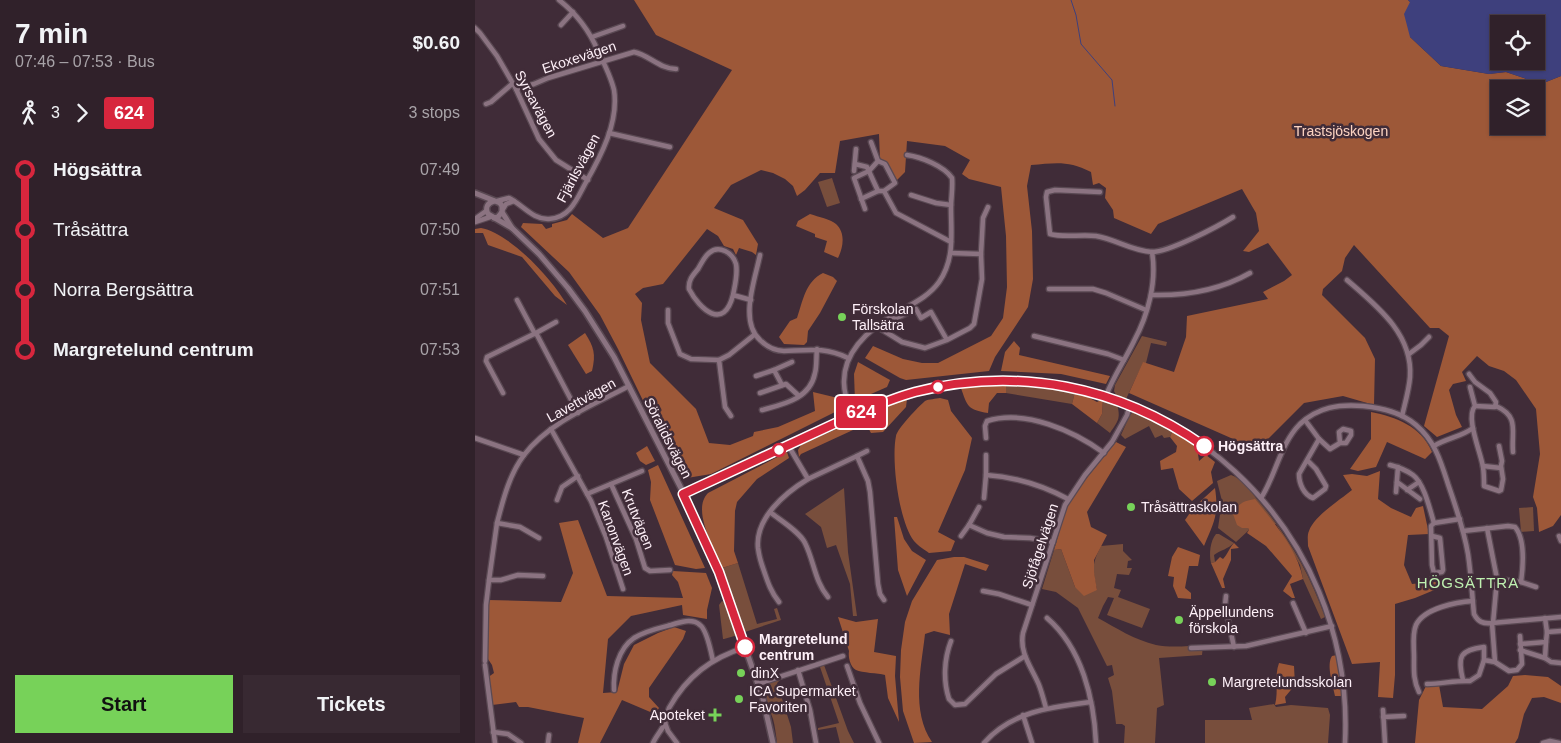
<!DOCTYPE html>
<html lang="en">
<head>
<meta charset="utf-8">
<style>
	:root { --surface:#30212a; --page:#382932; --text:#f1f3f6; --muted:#a8a3a8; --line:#4b3e47; --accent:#77d259 }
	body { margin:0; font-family:Arial,sans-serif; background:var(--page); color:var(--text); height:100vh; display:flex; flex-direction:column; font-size:19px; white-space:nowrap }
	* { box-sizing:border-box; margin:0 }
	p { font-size:16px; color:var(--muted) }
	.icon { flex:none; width:28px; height:28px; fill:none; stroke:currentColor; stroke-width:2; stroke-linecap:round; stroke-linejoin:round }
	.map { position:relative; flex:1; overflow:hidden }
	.side { display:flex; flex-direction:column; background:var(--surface); width:475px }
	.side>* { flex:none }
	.badge { padding:0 10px; border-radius:4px; font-size:18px; line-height:32px }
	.controls { position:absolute; left:1015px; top:15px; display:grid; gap:10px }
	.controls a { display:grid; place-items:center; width:55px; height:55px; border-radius:0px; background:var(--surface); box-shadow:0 1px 4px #0004,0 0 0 1px var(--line); font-size:25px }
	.map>.badge { position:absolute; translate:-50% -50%; box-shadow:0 0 0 2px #fff }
	.legs { display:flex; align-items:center; gap:8px; height:55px; padding:0 15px; font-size:16px }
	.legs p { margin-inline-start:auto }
	.overview { display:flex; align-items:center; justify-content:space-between; height:85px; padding:0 15px }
	h1 { font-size:28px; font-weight:800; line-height:38px }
	.cta { display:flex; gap:10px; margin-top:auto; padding:10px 15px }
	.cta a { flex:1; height:58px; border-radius:0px; background:var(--accent); color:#111; font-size:20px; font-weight:800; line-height:58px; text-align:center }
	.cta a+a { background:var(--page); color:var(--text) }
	ul { padding:0 15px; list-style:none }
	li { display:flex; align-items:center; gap:18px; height:60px; font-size:19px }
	li i { display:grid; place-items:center; width:8px; height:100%; margin:0 6px; background:currentColor }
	li i::after { content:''; width:12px; height:12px; margin:-6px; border:4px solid; border-radius:50%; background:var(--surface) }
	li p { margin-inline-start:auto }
	li:first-child i { background:linear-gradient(#0000 50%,currentColor 0) }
	li:last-child i { background:linear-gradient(currentColor 50%,#0000 0) }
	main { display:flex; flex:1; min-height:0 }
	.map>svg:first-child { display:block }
</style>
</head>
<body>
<main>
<section class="side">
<div class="overview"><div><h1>7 min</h1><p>07:46 – 07:53 · Bus</p></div><b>$0.60</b></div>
<div class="legs"><svg class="icon" aria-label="walk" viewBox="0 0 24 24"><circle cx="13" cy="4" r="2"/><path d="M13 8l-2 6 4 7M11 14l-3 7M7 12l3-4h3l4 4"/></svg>3<svg class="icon" aria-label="forward" viewBox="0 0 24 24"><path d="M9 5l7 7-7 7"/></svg><b class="badge" style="background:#d7263d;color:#fff">624</b><p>3 stops</p></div>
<ul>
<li><i style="color:#d7263d"></i><b>Högsättra</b><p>07:49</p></li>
<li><i style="color:#d7263d"></i><span>Tråsättra</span><p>07:50</p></li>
<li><i style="color:#d7263d"></i><span>Norra Bergsättra</span><p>07:51</p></li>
<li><i style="color:#d7263d"></i><b>Margretelund centrum</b><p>07:53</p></li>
</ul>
<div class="cta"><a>Start</a><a>Tickets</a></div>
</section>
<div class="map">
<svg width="1086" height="743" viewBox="0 0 1086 743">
	<rect width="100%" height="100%" fill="#402c38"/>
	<g fill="#784e3c">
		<path d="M357,178L365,203L352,207L343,182Z"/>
		<path d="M667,336L692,342L691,346L676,343L671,363H668L651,399L641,395L639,391L640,385Z"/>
		<path d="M531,384L600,392L597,404L531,393Z"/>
		<path d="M628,399L642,404C646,419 643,421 635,433L622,423L627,414Z"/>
		<path d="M659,411H663L698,430L695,437L689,438L687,435L680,438L674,426L650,439L646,435L655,415Z"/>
		<path d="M756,475C766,478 775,490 781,498C812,534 834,572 850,617L846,619L828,579L825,565L801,524L773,528L774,530L761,542L743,528L747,501L742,481Z"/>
		<path d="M369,488L373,552L382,616H378L375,584L361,545L352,548L346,527L330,514Z"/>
		<path d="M1058,507L1059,531L1046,532L1044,508Z"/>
		<path d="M741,534H744L759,543C753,549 746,550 739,555L740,562L736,563C734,554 735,541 741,534Z"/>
		<path d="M648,544V551L657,560L653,561L652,568H657L654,575L642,574L639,588L646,590L643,597L675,609L667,628L632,615L639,598L633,597L628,606L623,618C641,628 660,640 681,645C696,648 713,646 728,645L727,655L684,658L689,705L682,708L680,743H649L650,726L647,724H641L637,691L633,678L639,675L637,665L632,666L603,608L581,592L567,589L579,550L586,549L600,587L622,590C618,568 616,566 626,546Z"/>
		<path d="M263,563L282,624L302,619L299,609L302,608L306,620L270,632L247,568Z"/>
		<path d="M247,601L251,603L257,626L260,628L263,635L249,639H248L244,605Z"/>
		<path d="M349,665L373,731L379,743H365L361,727L343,730V728L364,723L345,667Z"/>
		<path d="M323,673L305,680L302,683L316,727L318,743H302C301,735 300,726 298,719C294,707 287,696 292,683Z"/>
		<path d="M799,704L801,707L816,705L853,708L855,715L853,743H730V720H777L774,708Z"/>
	</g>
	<g fill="#9d5838" fill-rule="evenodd">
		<path d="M159,0H933L935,2V37L966,66L1014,74L1031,72L1066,84L1086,76V515L1078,526L1064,532L1062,508L1058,497L1065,454L1061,409L1041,380L1029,371L1014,366L1002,356L987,372L991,381L978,384L974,390L981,415L987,427L962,437L949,426L974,336L964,328H955L879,245L870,258L867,271L848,289L847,295L890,338L900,359L899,405L868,396L829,403L793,439L774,446L654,393L668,362L699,372L711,337L712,316L793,299L788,292L809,281L817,275L793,243L774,252L768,251L784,231L781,213L767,189L683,224L676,234L639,218L638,210L630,198L631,188L624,183L618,185L616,172C593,160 580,163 556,165L552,186L557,231L558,279L553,307L520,357L514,371L431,380L425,378L390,358L398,346L428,359L447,363H463L516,336L528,318L532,287L531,236L526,187L494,179L487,174L495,160L470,146L432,141L430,172L420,182L405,160L404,134L365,141L360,173H345L330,190L322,196L318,186L310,179L298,173L286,170L256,185L239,208L268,220L283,244L281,255L277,252L264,248L261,255L258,249L249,246L243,236L232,229L188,284L168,288L160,294L167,303L166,320L175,363L221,409L234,443L255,445L278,436L279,432L303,427L340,411L338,392L367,399L370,407L236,474L206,479L143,349L125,315L94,272L46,227L48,223L67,224L71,229L77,227V224L92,220L97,214L128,238L153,228L257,70L181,35ZM1024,89H1061V126H1024Z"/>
		<path d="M335,214C344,217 355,219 361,224C371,233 368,248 363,258L349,252L352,241L340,237V234L321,226L323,221Z"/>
		<path d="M6,228C35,233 78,280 92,305L80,296L47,257L13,245L8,233H0V229Z"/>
		<path d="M348,273L358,277L362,281L345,313L333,331L332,342L329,345L309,344L304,337L315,321L322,318C328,301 330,282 348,273Z"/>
		<path d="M110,333C119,347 121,354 117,371L111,374L93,345Z"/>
		<path d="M539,341L545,348L544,355L635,376L631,384L586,374L526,371L530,352Z"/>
		<path d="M383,362L415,380L412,387L380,401L379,374Z"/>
		<path d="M531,384V393H522L514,403L513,413C493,410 492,406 486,388Z"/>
		<path d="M600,392L609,395L622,402L628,399L627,414L622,423L597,404Z"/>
		<path d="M465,398L473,400L476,411L497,438L490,470L463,532L480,541L476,551L454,553C450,550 443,546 439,541C424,522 416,460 421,436C422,429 444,406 450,401C454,399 461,399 465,398Z"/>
		<path d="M432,399L431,407L408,432L396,433L391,424L326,454L324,457L323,450L326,445L406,409Z"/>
		<path d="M896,412C921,417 946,426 957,452L950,459L912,442L901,467L883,471L875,469L896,439Z"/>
		<path d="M698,430L722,447L724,461L731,455L740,462L736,472L738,483L717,501L704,489L698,468L686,470L685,461L701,452L702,446L695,437Z"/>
		<path d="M641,442L651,447L612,512L616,527L632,535L619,560V572L622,590L609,596L600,587L586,549L579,550L592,506L602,490Z"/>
		<path d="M172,446L180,461L171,465L165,461L161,453Z"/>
		<path d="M312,452L314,458L282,479L262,502L260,511L259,551L263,563L247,568C240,549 216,510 233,493Z"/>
		<path d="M183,465L230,568L221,569L200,565L175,500L176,482L173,470Z"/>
		<path d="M905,471L903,499L916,508L936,517L941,508L948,506L954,534L933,535L929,565L937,584L967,581L969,586L940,598L920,604V675L918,698L903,697L905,662L877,664L833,546C833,541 832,535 834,531C839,516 865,500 877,490L868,475L877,474L892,476Z"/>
		<path d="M740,488C744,515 739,522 729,546L710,520L719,507Z"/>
		<path d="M780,499C799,523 822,548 828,579L815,584L820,598H817L808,591L817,576L791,546L772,533L774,530L773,528H767L762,525L758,514C764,503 768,501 780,499Z"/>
		<path d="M419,517H422L429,539L437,551L451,560L432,596L423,570Z"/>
		<path d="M103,520L132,596L208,598L203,582L197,575L198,571L231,573L237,588L232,610V619L208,615L207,605L156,616L133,639L128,693L142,692L149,664L159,645L183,633L199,627L211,631L208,639L174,688V697L184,708L180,714L147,700L125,743H103L109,718L53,707H44L41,702L17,705L12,678L19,673L17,665L11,656L13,600L86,602L98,573L84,523Z"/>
		<path d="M759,543L764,548L756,549V560L748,579L750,588H747L736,563L740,562L745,557L748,559C753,554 754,548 759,543Z"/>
		<path d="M703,547L725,555L723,566H714L710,588L716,593V599L703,598L698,586L699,577L693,576L697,557Z"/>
		<path d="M479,557H489L514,565L511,571L490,564L474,614L475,635L459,631L450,634C446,669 436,711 457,742L439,743L428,711L425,677L426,650L430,622L437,601L462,560Z"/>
		<path d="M363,617L381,622L403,619L399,652L421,656L420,676L424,722L413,698L410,675C403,673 387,673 381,670C375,667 373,656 374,651Z"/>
		<path d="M862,655L867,696H860C858,685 851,665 857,656Z"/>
		<path d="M804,663L819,666L820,685L810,697L811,703L800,705C804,690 799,676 804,663Z"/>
		<path d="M1050,675L1073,677L1086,686V703L1069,697L1057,698L1049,714L1043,738L1040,743H940L944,700L951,686L964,685L968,707L1007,709L1033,686L1038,676Z"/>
	</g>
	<path fill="#3e407d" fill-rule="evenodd" d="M933,0H1086V76L1066,84L1031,72L1014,74L966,66L935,37L929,14L935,2ZM1024,24H1061V61H1024Z"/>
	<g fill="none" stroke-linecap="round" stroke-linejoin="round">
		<path stroke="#3e407d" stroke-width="1" d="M596,0L601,15L606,44L637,80L640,106"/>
		<g stroke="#5a4953" stroke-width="7">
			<g id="minor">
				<path d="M86,25L98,12"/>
				<path d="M0,28L5,33L22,56L41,89L64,139L81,160L113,180"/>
				<path d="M117,37L148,26"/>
				<path d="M41,89L59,84L73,78L159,52C174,55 185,69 201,69"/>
				<path d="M11,104L16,102L37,84"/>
				<path d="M134,133L195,147"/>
				<path d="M380,164L392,167L403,191"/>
				<path d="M379,171L381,149"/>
				<path d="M409,191L421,213L476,242"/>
				<path d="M625,192L580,190L572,192L571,197L575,234C589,238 606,234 621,236C640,239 657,251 677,252C694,252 742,227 758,217"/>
				<path d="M436,195L461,203L476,205"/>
				<path d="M386,199L403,191H409L420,183L410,164L403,161L396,142"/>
				<path d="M22,201L34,198C48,205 58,220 74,219C95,218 102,199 110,184C126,156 144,122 139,90C136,77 129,63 123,51C114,30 102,14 84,0"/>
				<path d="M28,209L31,204L39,201"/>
				<path d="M390,209L379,178L394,171L403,161"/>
				<path d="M0,219L11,211"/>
				<path d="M0,222L15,217"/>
				<path d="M476,253L506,254L508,218L513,207"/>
				<path d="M285,255C280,280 264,321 285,340C292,347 299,351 309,351C334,350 350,347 373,358"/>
				<path d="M872,280C902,306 938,334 935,377C934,390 930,403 927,416"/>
				<path d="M574,289H618L631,293L671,310"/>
				<path d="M258,295C249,331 225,310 214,289C213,280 218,275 223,269C226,264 229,257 234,253C244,244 258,253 261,264C263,274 260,285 258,295L276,300"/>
				<path d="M676,295C710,296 745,290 775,273"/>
				<path d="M42,300L60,334"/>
				<path d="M193,310V323L205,354L216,359L244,360"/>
				<path d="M61,333L81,322"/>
				<path d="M559,336L633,354L649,360"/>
				<path d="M472,340L450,348L427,342L406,329L415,321L441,309L446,318L456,312L472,340L495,328L499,324L507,279L506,254"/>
				<path d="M934,354L946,345L954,337"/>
				<path d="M299,370L317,362"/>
				<path d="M994,374L1000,382L1015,393L1021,402L1020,407L1000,406"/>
				<path d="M281,376L299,370L307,385"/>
				<path d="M995,387L1000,406C990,417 1006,453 1008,467C1009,473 1009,480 1009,486L1024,491L1026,490L1028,479L1026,466L1027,461L1024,446"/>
				<path d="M28,393L11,361L12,357L61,333L103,413"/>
				<path d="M285,393L311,384L324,396"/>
				<path d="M631,396C638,377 650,360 659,341C673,315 682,282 677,252"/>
				<path d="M1021,406C1045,417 1036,431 1038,452"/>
				<path d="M287,410C309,404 335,399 340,373C342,366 341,357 342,349"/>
				<path d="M256,416L250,407L244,360L254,355L279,335"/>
				<path d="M377,416C373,405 369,394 369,383C368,349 398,326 425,311C439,303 454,296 464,282C480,259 476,234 476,208C476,198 478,188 477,178C469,166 446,157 432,155"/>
				<path d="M830,420L844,439L855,449L865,443H871L876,435V431L868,429L864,432L865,443"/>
				<path d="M76,429L116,501L131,537L148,589"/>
				<path d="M0,438L49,455"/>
				<path d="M511,438L510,426L512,421C550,409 599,431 629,453"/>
				<path d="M313,445L333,479L382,456L393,481L395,492L403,584L405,594L409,600"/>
				<path d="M959,446C972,438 986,437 998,428"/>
				<path d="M382,456L392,451"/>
				<path d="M832,460L841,469L851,486L850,489L838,498C829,495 824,484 824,474L844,439"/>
				<path d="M915,465C923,467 931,470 938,475C949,483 955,510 959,523L956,526L957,565L959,573L958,578"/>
				<path d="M1008,466L1026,468"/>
				<path d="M511,475C541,477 567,485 593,499"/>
				<path d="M922,482L945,499"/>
				<path d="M136,484L161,539L170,568L175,571L195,570"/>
				<path d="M932,490L944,482"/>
				<path d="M921,492L923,467"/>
				<path d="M112,494L167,471"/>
				<path d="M209,494C253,473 299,452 344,432C389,411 430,391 480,384C695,354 881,527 870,743"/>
				<path d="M509,498L511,475V455"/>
				<path d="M786,498C801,475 805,444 825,424C843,407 864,404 888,406C907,408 926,412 941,425C960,441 966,462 973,484C981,507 989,530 993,554C996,574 997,594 999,614C1003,622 1008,624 1017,623L1086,617"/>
				<path d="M82,500L87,487L103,476"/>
				<path d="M295,512C305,520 325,532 330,543C339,561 340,582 353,597"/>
				<path d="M22,523L14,580H26L43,575L68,576"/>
				<path d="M959,523L985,519"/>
				<path d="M494,525L512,533L529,537L555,538L578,542"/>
				<path d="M1012,528L1022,579L1018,623"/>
				<path d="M988,531L1033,526L1040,527C1051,540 1048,567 1046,582"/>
				<path d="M486,536L494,525L504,507"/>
				<path d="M957,536L965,538L968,570L967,572L959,573"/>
				<path d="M1084,536L1086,541"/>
				<path d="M64,538L45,527L22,523C28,500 34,475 49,455C74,422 118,405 154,386"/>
				<path d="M1022,579L1046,582L1061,587"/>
				<path d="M508,591L524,594L557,605"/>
				<path d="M751,596L750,605L759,647"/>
				<path d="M304,602C296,592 293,583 289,571C286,563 284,556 283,548C280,518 310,493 333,479"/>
				<path d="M818,603L831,633"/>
				<path d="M572,618C607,648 619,699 621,743"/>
				<path d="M1017,623L1020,662"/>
				<path d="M1072,632L1086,631"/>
				<path d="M476,641C469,659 468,681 474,699L480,705L490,704L521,674L550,656"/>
				<path d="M1045,644L1071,642L1072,632L1070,618"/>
				<path d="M716,648L771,646L857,626"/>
				<path d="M1045,650L1070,658L1071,642"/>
				<path d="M1070,658L1076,662L1086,663"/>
				<path d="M10,661L11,605L14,580"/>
				<path d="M10,665L20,743"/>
				<path d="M372,666L385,703L404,743"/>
				<path d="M323,670L335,710L341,743"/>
				<path d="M988,680C982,656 985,650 1009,647V660L1020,662L1034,671L1042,670L1047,664L1045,636"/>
				<path d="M283,684L368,656"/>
				<path d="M952,684C967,684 981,680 995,681L1004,675L1009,660"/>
				<path d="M139,690C138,672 143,649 159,638C170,631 184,628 196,625C205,622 217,618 225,625C232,630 236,652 238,661"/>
				<path d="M944,692C938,680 939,669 939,657C939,647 937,634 941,625C949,608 982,602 998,601"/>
				<path d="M571,708C569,701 567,693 564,685C557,668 544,653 548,633L590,505L610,475L637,442L652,415L655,405"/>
				<path d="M908,710L910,743"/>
				<path d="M548,715L557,743"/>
				<path d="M908,717L929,716"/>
				<path d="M190,723L193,731L202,743"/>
				<path d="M18,732L33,734L46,743"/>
				<path d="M73,743L74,735"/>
				<path d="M178,743C181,736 187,730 190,723C192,718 192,713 194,708C212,676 236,658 271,647"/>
				<path d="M509,743C537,711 577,707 616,702"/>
				<path d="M1068,743L1075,741L1084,743"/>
			</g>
		</g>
		<g stroke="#5a4953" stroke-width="8">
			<g id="tertiary">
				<path d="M0,193L25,203L27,206V212L23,217L19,218"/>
				<path d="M19,201C12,203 10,208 13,214L37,228L64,254L93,288L110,311L139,357L209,494L244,572L288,699L298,743"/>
				<path d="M27,212L37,228"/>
			</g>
		</g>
		<use href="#minor" stroke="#8b7381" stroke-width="4.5"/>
		<use href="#tertiary" stroke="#8b7381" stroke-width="5"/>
	</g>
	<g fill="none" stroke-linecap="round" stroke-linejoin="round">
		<g stroke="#fff" stroke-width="11">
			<path id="line-1" d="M270,647L244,572L208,494L376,416C397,407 418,398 440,392C543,366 643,386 729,446"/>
		</g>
		<use href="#line-1" stroke="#d7263d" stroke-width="8"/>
	</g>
	<g fill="#77d259" stroke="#402c38" stroke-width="2">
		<circle cx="367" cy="317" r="5"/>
		<circle cx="656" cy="507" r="5"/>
		<circle cx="704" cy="620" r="5"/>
		<circle cx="266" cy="673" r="5"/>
		<circle cx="737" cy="682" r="5"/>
		<circle cx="264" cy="699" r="5"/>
		<path d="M237.5 707.5h5v5h5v5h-5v5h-5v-5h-5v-5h5z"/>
	</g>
	<g fill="#fff" stroke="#d7263d" stroke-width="2.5">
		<circle cx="463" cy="387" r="6"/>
		<circle cx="729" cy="446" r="9"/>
		<circle cx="304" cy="450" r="6"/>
		<circle cx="270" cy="647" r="9"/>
	</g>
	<g text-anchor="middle" stroke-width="5" stroke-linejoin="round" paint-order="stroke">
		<g font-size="14" fill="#fef0f8" stroke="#402c38">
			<text transform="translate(104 57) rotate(-18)" y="5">Ekoxevägen</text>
			<text transform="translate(61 104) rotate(62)" y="5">Syrsavägen</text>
			<text transform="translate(103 168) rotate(-62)" y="5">Fjärilsvägen</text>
			<text transform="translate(106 400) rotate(-29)" y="5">Lavettvägen</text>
			<text transform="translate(193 438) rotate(63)" y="5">Söralidsvägen</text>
			<text transform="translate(163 519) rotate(68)" y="5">Krutvägen</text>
			<text transform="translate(141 538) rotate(70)" y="5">Kanonvägen</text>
			<text transform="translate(565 546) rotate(-72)" y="5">Sjöfågelvägen</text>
		</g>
		<g font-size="14" fill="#fdd4c2" stroke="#402c38">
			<text x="866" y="136">Trastsjöskogen</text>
		</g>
		<g font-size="14" fill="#fef0f8" stroke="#402c38" text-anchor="start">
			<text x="377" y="314">Förskolan<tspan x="377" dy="16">Tallsätra</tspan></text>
			<text x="666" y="512">Tråsättraskolan</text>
			<text x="714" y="617">Äppellundens<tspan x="714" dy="16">förskola</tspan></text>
			<text x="276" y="678">dinX</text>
			<text x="747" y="687">Margretelundsskolan</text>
			<text x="274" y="696">ICA Supermarket<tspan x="274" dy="16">Favoriten</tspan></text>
			<text x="230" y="720" text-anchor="end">Apoteket</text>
		</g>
		<g font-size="14" font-weight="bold" fill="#fef0f8" stroke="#402c38" text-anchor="start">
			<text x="743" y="451">Högsättra</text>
			<text x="284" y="644">Margretelund<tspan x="284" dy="16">centrum</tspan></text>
		</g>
		<g font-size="15" letter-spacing="1" fill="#bff1b1" stroke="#402c38">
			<text x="993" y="588">HÖGSÄTTRA</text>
		</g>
	</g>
</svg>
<div class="controls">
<a><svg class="icon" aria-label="locate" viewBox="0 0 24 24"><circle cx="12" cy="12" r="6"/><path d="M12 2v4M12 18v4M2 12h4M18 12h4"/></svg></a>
<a><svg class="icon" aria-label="layers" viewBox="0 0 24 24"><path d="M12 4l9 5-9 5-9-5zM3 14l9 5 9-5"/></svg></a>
</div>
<b class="badge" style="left:386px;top:412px;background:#d7263d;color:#fff">624</b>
</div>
</main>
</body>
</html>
